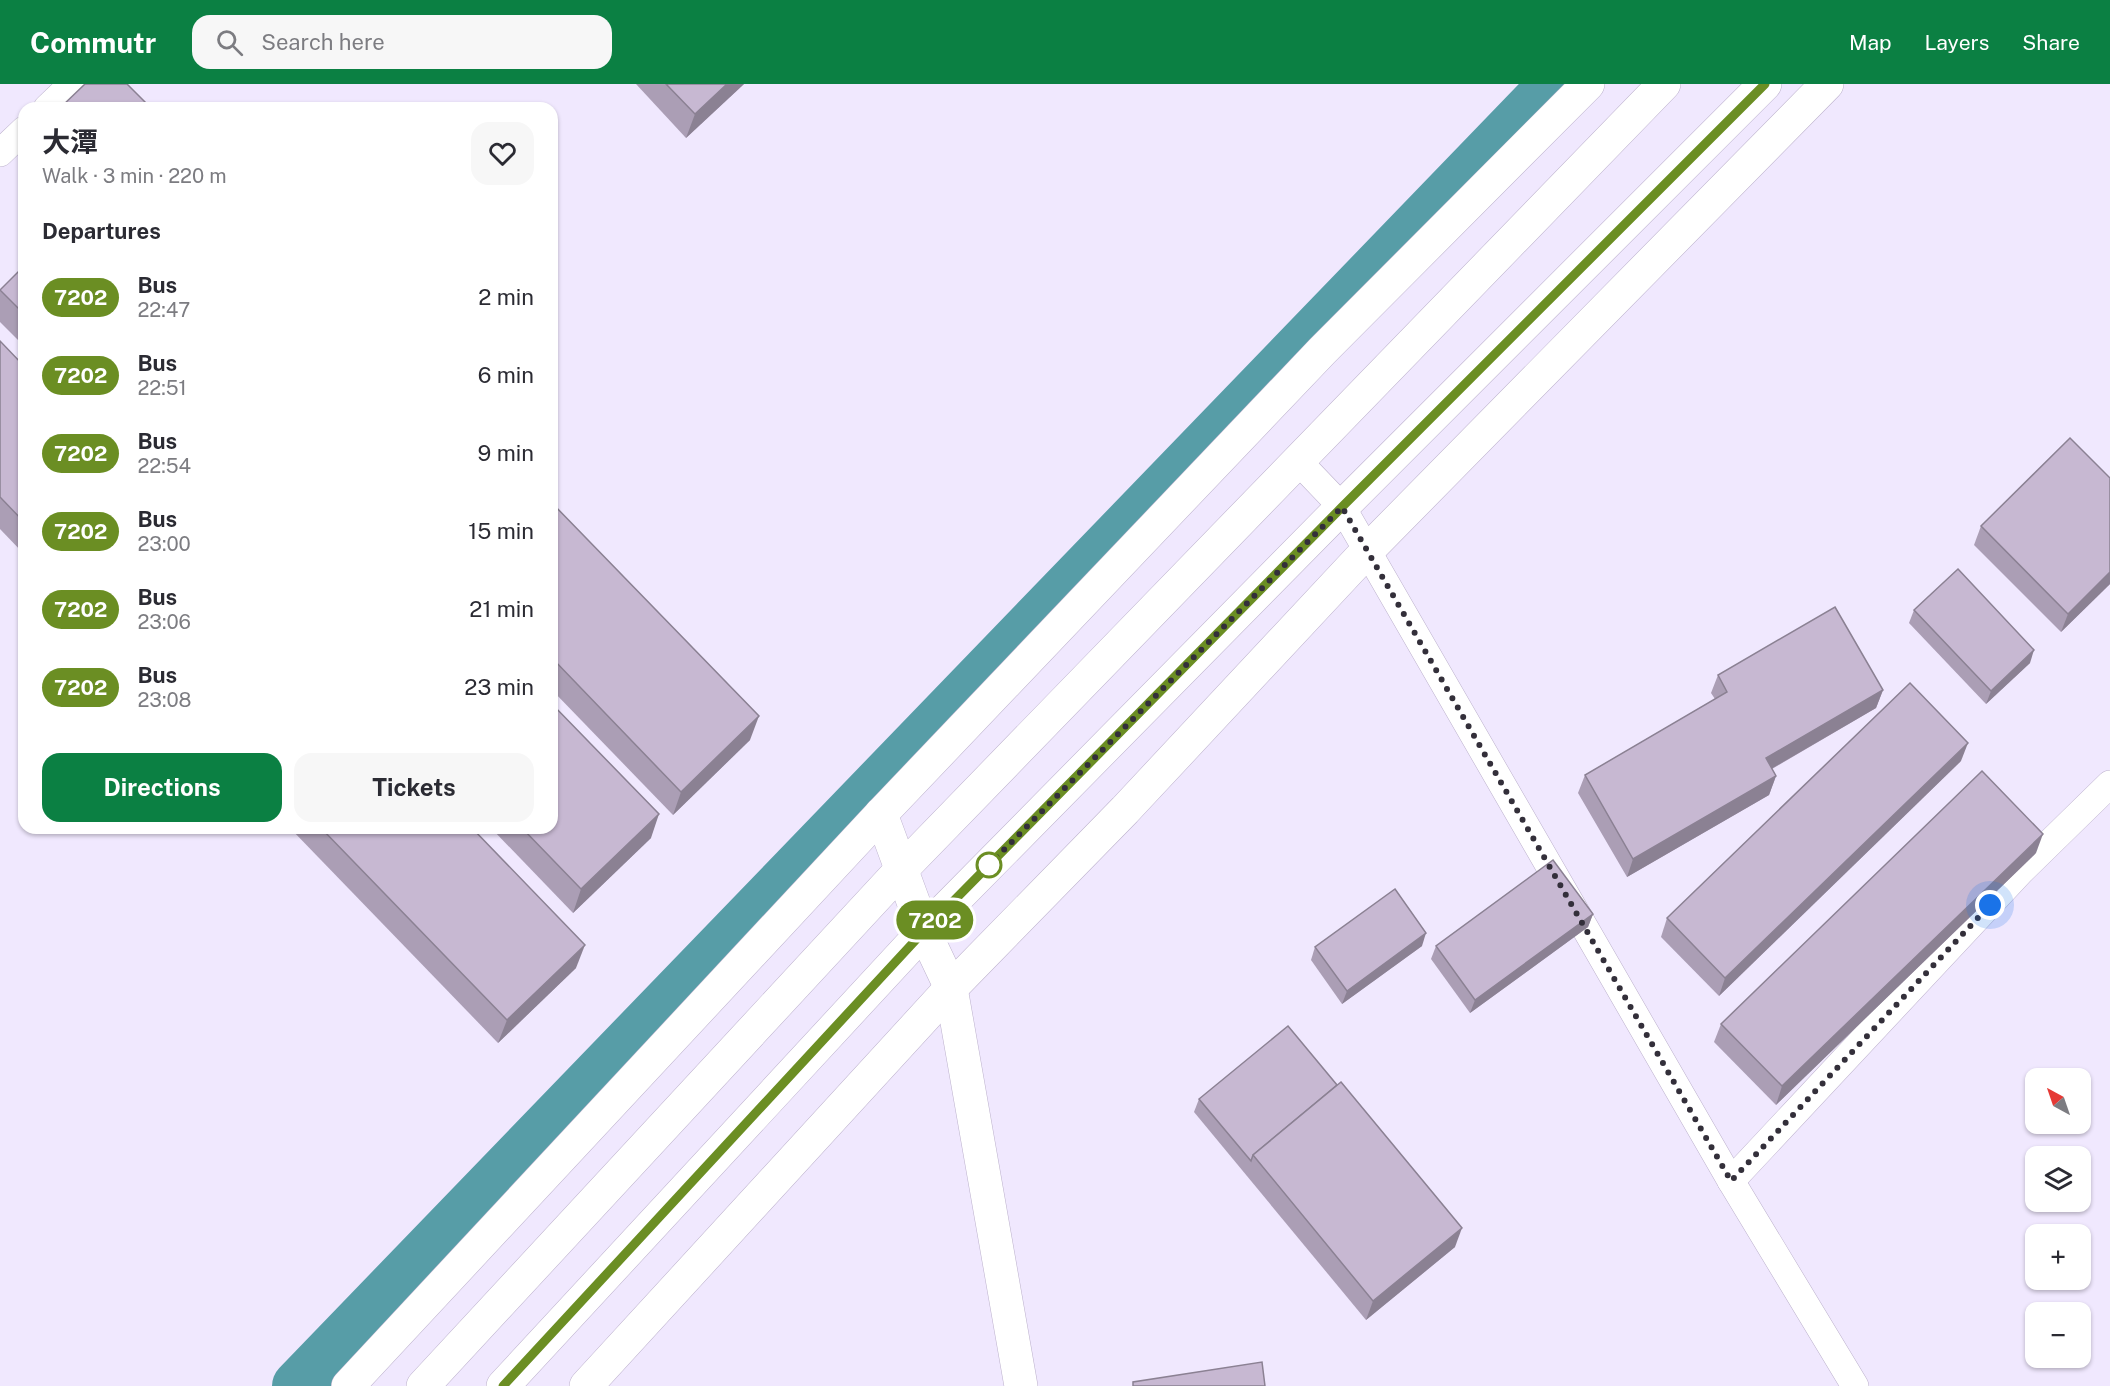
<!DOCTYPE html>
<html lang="en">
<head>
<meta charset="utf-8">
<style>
	:root { --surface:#fff; --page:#f7f7f7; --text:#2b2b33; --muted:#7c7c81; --accent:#0b8043 }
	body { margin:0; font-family:"Public Sans","Noto Sans TC",sans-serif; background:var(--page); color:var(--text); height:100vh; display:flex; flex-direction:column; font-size:22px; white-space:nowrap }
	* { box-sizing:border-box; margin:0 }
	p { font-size:20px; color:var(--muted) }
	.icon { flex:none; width:33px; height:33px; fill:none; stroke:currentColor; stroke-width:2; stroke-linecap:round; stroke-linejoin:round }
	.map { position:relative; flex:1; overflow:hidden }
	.panel { position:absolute; left:18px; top:18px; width:540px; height:732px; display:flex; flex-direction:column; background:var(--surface); border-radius:18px; box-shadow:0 2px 4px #0004 }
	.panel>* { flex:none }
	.badge { padding:0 12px; border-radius:20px; font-size:21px; line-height:39px }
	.needle { width:39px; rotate:320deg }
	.controls { position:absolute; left:2025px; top:984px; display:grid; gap:12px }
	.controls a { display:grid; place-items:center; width:66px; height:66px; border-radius:12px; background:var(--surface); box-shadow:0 2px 4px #0004; font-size:30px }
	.you { position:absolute; width:30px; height:30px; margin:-15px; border:4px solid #fff; border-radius:50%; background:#1a73e8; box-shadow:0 0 0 9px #1a73e833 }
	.map>.badge { position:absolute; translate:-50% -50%; box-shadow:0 0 0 3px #fff }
	h2 { padding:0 24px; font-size:22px; line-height:54px }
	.round { display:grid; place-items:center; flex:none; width:63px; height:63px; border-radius:18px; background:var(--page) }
	.headline { display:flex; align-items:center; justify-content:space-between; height:102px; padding:0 24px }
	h1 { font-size:28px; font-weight:700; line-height:45px }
	.action { display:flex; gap:12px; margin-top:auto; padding:12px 24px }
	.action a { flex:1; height:69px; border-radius:18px; background:var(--accent); color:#fff; font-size:24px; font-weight:700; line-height:69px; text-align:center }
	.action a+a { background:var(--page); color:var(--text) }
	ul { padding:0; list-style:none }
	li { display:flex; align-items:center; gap:18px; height:78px; padding:0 24px }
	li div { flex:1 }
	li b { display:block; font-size:22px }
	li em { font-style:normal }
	li .badge { min-width:66px; font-weight:700; text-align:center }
	header { display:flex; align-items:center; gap:36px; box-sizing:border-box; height:84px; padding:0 30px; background:var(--accent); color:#fff }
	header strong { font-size:28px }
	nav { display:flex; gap:33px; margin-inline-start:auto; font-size:21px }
	.search { width:420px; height:54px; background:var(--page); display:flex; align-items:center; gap:15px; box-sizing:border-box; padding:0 21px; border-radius:18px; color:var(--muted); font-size:22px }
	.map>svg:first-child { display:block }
</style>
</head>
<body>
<header>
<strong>Commutr</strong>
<div class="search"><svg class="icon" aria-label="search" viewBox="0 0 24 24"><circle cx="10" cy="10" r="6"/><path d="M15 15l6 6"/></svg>Search here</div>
<nav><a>Map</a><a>Layers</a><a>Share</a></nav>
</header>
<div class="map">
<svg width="2110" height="1302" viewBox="0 0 2110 1302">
	<rect width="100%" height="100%" fill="#f0e8fe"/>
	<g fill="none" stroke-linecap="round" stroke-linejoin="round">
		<path stroke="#579da7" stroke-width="52" d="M298,1302L1555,0"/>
		<g stroke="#bcb1cc" stroke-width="28">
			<g id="service">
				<path d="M47,24L72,0"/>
				<path d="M0,69L24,46"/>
				<path d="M1298,377L1342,423L1731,1097L1855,1302"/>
				<path d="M1731,1097L2021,787L2110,700"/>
			</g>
		</g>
		<g stroke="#bcb1cc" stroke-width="34">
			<g id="minor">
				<path d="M348,1302L881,730L1322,267L1588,0"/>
				<path d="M586,1302L951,904L1125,726L1367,467L1827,0"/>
			</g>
		</g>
		<g stroke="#bcb1cc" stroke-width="34">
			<path id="tertiary" d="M881,730L924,847L951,904L1021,1302"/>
		</g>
		<g stroke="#bcb1cc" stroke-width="34">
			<g id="secondary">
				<path d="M423,1302L901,786L1664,0"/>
				<path d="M503,1302L924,847L1342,423L1765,0"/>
			</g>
		</g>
		<use href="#service" stroke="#fff" stroke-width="27"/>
		<use href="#minor" stroke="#fff" stroke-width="33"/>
		<use href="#tertiary" stroke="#fff" stroke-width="33"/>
		<use href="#secondary" stroke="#fff" stroke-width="33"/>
	</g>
	<g fill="#ab9eb5">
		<path d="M636,0H744L686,54Z"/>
		<path d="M24,182V262L0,238V206Z"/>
		<path d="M0,257L24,282V470L0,445Z"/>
		<path d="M552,419L750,656L673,731L552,606Z"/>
		<path d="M1981,442L2110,500L2061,548L1974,461Z"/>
		<path d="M1914,526L2030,579L1986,620L1909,539Z"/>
		<path d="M1718,591L1883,606L1876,624L1772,685L1776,692L1769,711L1627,793L1578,709L1585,691L1715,615L1711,609Z"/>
		<path d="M1961,677L1719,912L1661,853L1667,834Z"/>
		<path d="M290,744H472L576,884L498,959Z"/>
		<path d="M491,744H552L651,754L573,829Z"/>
		<path d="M2036,769L1776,1021L1714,958L1721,940Z"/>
		<path d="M1593,830L1588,843L1470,929L1431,875L1436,862Z"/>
		<path d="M1422,862L1342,920L1311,876L1315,863Z"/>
		<path d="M1199,1015L1455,1163L1366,1236L1194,1028Z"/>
	</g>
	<g fill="#8b8193">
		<path d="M727,0H744L686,54L695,30Z"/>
		<path d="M2110,488V500L2061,548L2068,530Z"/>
		<path d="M2034,566L2030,579L1986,620L1991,607Z"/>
		<path d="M1883,606L1876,624L1759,692L1766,674Z"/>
		<path d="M759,632L750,656L673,731L681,708Z"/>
		<path d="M1968,659L1961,677L1719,912L1725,894Z"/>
		<path d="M1776,692L1769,711L1627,793L1633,775Z"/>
		<path d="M659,730L651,754L573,829L581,805Z"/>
		<path d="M2043,750L2036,769L1776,1021L1782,1002Z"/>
		<path d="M1593,830L1588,843L1470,929L1475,916Z"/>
		<path d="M1426,849L1422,862L1342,920L1347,907Z"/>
		<path d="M585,861L576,884L498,959L507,936Z"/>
		<path d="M1462,1144L1455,1163L1366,1236L1373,1217Z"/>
	</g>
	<g fill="#c7b8d2" stroke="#8b8193" stroke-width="1.5">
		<path d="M85,0H127L151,24H60Z"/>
		<path d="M666,0H727L695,30Z"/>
		<path d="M24,182V230L0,206Z"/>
		<path d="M0,257L24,282V438L0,413Z"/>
		<path d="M2070,354L2110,394V488L2068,530L1981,442Z"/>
		<path d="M552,419L759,632L681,708L552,574Z"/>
		<path d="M1958,485L2034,566L1991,607L1914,526Z"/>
		<path d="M1835,523L1883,606L1766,674L1776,692L1633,775L1585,691L1727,608L1718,591Z"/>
		<path d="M1910,599L1968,659L1725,894L1667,834Z"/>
		<path d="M552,620L659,730L581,805L522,744H552Z"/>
		<path d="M1982,687L2043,750L1782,1002L1721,940Z"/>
		<path d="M321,744H472L585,861L507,936Z"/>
		<path d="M1553,776L1593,830L1475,916L1436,862Z"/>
		<path d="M1395,805L1426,849L1347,907L1315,863Z"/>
		<path d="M1288,942L1337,1001L1253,1071L1251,1077L1199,1015Z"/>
		<path d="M1341,998L1462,1144L1373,1217L1253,1071Z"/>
		<path d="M1262,1278L1265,1302H1133V1298Z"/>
	</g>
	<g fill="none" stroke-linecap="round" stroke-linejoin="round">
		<g stroke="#fff" stroke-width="14">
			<path id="line" d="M503,1302L924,847L1342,423L1765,0"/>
		</g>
		<use href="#line" stroke="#6b8e23" stroke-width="9"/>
		<path stroke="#332f3a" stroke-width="6" stroke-dasharray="0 10.8" d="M989,781L1342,423L1731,1097L1990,821"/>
	</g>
	<circle fill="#fff" stroke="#6b8e23" stroke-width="3" cx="989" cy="781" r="12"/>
</svg>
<div class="controls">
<a><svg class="needle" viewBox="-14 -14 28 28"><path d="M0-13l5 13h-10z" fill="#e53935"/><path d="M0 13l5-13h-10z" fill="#7c7c81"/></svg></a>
<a><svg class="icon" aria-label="layers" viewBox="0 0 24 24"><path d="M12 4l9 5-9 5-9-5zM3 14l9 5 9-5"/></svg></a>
<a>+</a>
<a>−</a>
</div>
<div class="you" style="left:1990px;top:821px"></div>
<b class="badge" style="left:935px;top:836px;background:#6b8e23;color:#fff">7202</b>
<section class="panel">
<div class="headline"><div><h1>大潭</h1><p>Walk · 3 min · 220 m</p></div><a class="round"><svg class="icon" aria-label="heart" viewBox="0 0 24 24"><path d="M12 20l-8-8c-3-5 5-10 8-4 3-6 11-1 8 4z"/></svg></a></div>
<h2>Departures</h2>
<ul>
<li><span class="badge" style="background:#6b8e23;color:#fff">7202</span><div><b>Bus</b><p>22:47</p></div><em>2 min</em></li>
<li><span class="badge" style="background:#6b8e23;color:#fff">7202</span><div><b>Bus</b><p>22:51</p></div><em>6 min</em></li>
<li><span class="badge" style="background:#6b8e23;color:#fff">7202</span><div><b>Bus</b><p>22:54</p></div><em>9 min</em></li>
<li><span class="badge" style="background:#6b8e23;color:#fff">7202</span><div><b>Bus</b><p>23:00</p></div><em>15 min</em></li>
<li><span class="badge" style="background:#6b8e23;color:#fff">7202</span><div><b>Bus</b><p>23:06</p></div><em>21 min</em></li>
<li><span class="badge" style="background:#6b8e23;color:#fff">7202</span><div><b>Bus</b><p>23:08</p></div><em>23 min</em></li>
</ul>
<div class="action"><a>Directions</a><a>Tickets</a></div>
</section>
</div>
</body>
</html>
